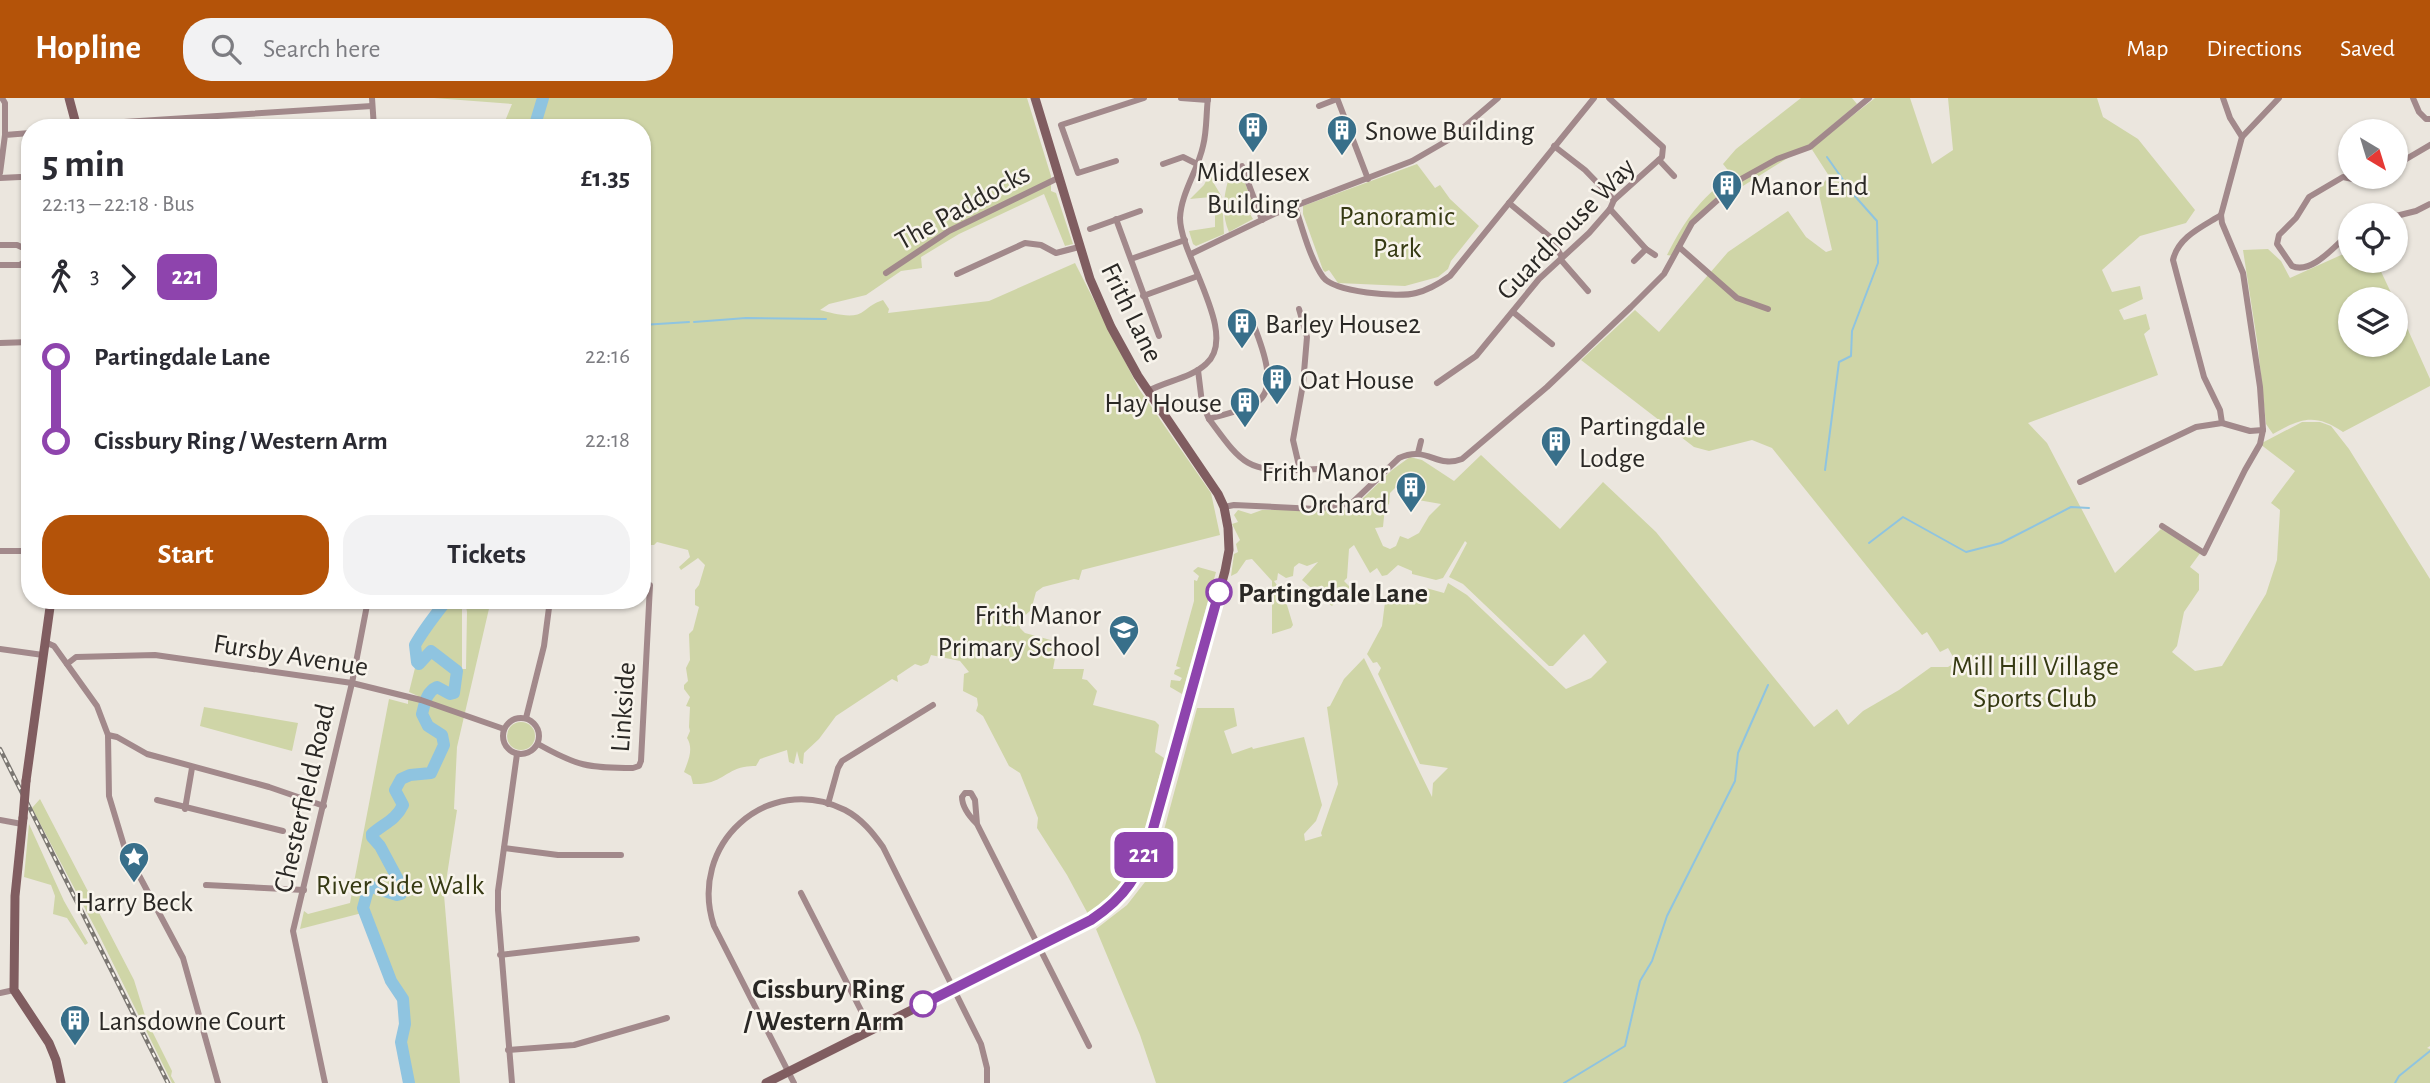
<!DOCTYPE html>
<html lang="en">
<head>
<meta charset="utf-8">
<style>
	:root { --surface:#fff; --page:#f2f2f3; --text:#2b2b33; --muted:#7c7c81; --accent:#b45309 }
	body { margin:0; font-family:"Alegreya Sans",sans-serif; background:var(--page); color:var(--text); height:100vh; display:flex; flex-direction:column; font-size:26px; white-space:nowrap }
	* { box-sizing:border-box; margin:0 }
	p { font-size:23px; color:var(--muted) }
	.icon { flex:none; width:38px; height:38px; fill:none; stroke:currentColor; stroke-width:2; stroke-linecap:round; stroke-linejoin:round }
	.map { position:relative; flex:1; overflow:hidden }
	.drawer { position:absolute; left:21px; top:21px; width:630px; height:490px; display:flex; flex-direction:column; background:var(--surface); border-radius:28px; box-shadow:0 2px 5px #0004 }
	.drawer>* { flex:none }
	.badge { padding:0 14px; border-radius:10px; font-size:24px; line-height:46px }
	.needle { width:46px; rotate:142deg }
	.controls { position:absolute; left:2338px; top:21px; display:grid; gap:14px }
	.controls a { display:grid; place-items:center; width:70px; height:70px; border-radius:50%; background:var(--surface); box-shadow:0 2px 5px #0004; font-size:35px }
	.map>.badge { position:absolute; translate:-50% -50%; box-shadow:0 0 0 4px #fff }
	.legs { display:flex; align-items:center; gap:10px; height:77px; padding:0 21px; font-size:23px }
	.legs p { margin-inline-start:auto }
	.head { display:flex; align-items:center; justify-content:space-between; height:119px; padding:0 21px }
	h1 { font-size:38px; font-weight:600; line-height:52px }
	.action { display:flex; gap:14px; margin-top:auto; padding:14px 21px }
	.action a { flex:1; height:80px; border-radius:28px; background:var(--accent); color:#fff; font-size:28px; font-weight:600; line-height:80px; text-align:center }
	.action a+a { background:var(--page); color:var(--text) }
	ul { padding:0 21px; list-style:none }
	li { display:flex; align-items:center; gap:24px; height:84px; font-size:26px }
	li i { display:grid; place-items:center; width:10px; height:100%; margin:0 9px; background:currentColor }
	li i::after { content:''; width:18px; height:18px; margin:-9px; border:5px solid; border-radius:50%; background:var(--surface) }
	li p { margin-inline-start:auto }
	li:first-child i { background:linear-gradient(#0000 50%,currentColor 0) }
	li:last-child i { background:linear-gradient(currentColor 50%,#0000 0) }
	header { display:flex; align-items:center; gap:42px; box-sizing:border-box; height:98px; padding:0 35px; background:var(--accent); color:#fff }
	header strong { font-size:33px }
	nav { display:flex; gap:38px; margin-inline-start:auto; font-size:24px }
	.search { width:490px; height:63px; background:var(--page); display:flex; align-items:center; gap:18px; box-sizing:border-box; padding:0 24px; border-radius:28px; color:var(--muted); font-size:26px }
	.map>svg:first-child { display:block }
</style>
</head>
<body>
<header>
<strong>Hopline</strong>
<div class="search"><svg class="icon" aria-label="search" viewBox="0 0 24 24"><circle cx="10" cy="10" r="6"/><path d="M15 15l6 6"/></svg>Search here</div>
<nav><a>Map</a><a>Directions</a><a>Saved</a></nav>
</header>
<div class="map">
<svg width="2430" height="985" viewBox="0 0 2430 985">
	<rect width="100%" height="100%" fill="#ebe6de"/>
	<g fill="#cfd5a7" fill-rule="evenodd">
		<path d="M434,0H1027L1051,78V93L1056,95L1073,146L1065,148L1044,96L959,136L921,159L922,170L901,173L866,197L829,206L820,212C832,215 854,222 864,213C871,208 874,205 883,202L889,211L888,215L989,203L1075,165L1139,291L1211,395L1220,437L1082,472L1079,482L1074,481L1043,489L1036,494L1031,512L1020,522V530L1025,535L1058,544L1053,571H1084L1082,581L1087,582L1097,593L1093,607L1155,623L1159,627L1155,654L1164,660C1154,697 1143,755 1122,786C1113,798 1100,807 1088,816L1067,777L1037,730L1038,720L1020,675L1009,668L983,618L976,613L978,607L977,600L963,593L964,576L969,574L960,563L931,557L928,565L921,568L915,566L897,578L898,584L892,581L836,618L819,641L804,655L803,666L800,665L797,653L794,666L789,664L787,652L760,661L756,668C752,668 748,668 744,669C724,673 721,687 693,686L691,678L684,674C688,663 694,651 687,640L690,633L689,629L690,609L686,608L690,599L684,591V587L688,583L686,570L690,562L689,536L693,532L699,509L695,507V492L699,487L705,467L698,460L681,472L679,469L690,459L688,452L657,444L654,447H642V30H497L503,28L512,6Z"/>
		<path d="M1801,0H1852L1857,6L1810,46L1703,113L1673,158L1667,157C1687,118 1698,105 1731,76L1723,66L1736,51Z"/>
		<path d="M1875,0H1910L1932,66L1953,52L1948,0H2097L2103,19L2138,41L2195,112L2186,125L2140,138L2102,172L2112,194L2140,188L2143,201L2119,212L2124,222L2146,216L2150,231L2144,236L2158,277L2028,325L2047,345L2115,475L2161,431L2201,454L2190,469L2199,476V492L2184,514L2177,548L2172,554L2195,573L2222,568L2266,496L2277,462L2280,412L2271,405L2295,373L2260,346L2302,324H2320L2331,328L2349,351L2430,481V948L2427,950L2430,951V985H1156L1140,937L1096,831L1127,807L1145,784L1157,758L1197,610H1234L1237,628L1224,633L1232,656L1252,649L1253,651L1304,639L1322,707L1316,723L1304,736L1305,743L1322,738L1321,735L1338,686L1327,609L1330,608L1344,581L1364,560L1432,699L1433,685L1448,670L1420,666L1378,576L1381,570L1377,564L1373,565L1367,556L1382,528L1386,496L1422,503L1426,490L1444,495L1448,485L1467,497L1566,591L1591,580L1607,564L1584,536L1553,568H1549L1463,486L1449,479L1467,445L1465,443L1443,480L1436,482L1412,476V473L1398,467L1387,477L1382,478L1377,470L1370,475L1354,447L1349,451L1347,480L1344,483L1350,489L1332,508L1302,482L1318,464L1307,468L1299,465L1294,469L1293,478L1286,480L1278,475L1277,482L1274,483L1284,497L1293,527L1291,530L1272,536V483L1252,461L1246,462L1237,475L1231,478L1234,456L1238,454L1236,446L1240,442L1232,426L1238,424L1234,417L1238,412L1251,416L1262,412H1344L1355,408L1392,372L1410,359L1422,362L1454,383L1481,357L1560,431L1603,384L1656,434L1814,629L1837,611L1848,627L1863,613L1899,592L1931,569H1948L1956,564L1948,550L1940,554L1927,534L1922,537L1772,350L1752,342L1709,353L1694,349L1581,262L1635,212L1659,234L1728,154L1788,113L1806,139L1826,154L1832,152L1818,92L1829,78L1811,50ZM1398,387L1416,390L1417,394L1415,397L1418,402L1441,406L1429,418L1419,435L1408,441L1400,438L1396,448L1390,451L1383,448L1375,430L1383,429L1385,409L1389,406L1390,395Z"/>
		<path d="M1417,66L1435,90L1440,87L1450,101L1479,128L1451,163L1448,171L1438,179L1405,188L1338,185L1329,172L1325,174L1323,172L1303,116V108Z"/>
		<path d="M1212,71L1213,84L1222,99L1224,136L1196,148L1193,146L1189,133L1215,129V112L1211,99L1190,101L1204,87Z"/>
		<path d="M1236,80L1244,82L1255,113L1250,116L1253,121L1229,134C1222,118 1223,100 1228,83Z"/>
		<path d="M2268,151L2281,163L2290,180L2350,153V163H2376L2394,201H2350V247H2396V205L2430,281V288L2343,334C2315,315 2301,320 2273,336L2266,326L2258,249L2243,152Z"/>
		<path d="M1198,469L1216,474L1182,596L1170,589L1171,582L1180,583L1182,580L1174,576L1175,572L1181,570L1176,568L1194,503V482L1197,483L1199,478L1193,473Z"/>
		<path d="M419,502H462V571H466L467,514L465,502H491L457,649L454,711L457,712L444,797L460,985H406L397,943L402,932L400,902L387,881L362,815L300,831L304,813L308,816L350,805L389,601L408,606V601L418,598L409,594L416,566L413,562L412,545C424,533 429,520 440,507L439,503Z"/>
		<path d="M204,609L298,625L292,653L200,628Z"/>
		<circle cx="521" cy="638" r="14"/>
		<path d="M40,701L134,882L146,921L172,973L171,978L175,985H172L100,839L32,710Z"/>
		<path d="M29,726L64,803L88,845L85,847L67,820L53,816L55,798L51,787L24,779Z"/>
	</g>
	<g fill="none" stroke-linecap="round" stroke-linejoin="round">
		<g stroke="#8fc4e0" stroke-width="2">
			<path d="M694,224L746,220L826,221"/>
			<path d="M642,227L689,224"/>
			<path d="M1825,372L1839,264L1851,258L1852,233L1878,165L1877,123L1853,96L1827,59"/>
			<path d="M1869,445L1903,419L1966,454L2001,445L2071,409L2089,410"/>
			<path d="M1564,985L1625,948L1640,883L1652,863L1667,818L1735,683L1738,655L1768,587"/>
			<path d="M2395,985L2399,978L2430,953"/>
		</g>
		<g stroke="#8fc4e0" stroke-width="12">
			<path d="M534,30L543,0"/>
			<path d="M409,985L401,944L405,926L403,901L391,883L363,810L368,792L372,789L397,797L401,796L402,789L380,748L372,739V736C383,726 396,722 403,707L395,692L401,681L410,677L431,675L444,647L442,637L428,628L422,616C425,605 426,594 437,589L450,596L454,595L457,573L431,553L419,566L417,564L415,547C424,531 435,517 447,502"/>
		</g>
		<g stroke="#a2898b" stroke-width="6">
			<path d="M2,0L5,5V37"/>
			<path d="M372,0L374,30"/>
			<path d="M1181,0L1208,2"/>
			<path d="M1337,0L1368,81"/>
			<path d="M2223,0L2230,20L2242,39"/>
			<path d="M2413,0L2419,14L2426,21H2430"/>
			<path d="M1319,8L1337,1"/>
			<path d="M50,30L54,28L66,29"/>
			<path d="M65,30L124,24L372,8"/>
			<path d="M1554,48L1585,72L1614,102"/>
			<path d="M1659,62L1674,78"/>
			<path d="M1116,63L1078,75L1061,27L1144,0"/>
			<path d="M1163,66L1183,59L1197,66"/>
			<path d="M2396,67L2430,47"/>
			<path d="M1242,68L1262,122"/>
			<path d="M0,75L5,37L30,35"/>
			<path d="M0,80L20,79"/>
			<path d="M1509,105L1549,138L1562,159"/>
			<path d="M1295,108C1302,129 1310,161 1323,179C1334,194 1398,200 1416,195C1429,192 1440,185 1450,178L1594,0"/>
			<path d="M1610,111L1646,151L1655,157"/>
			<path d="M2221,117C2202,129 2178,139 2173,162L2204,279L2220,312L2222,325"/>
			<path d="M2396,118L2416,113L2430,106"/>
			<path d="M1116,121L1159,238"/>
			<path d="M1090,131L1140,113"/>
			<path d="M2350,135C2335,147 2312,177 2292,168L2277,146L2279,137L2296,120L2309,99L2343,79L2367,84L2376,79"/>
			<path d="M0,147H17L30,153"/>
			<path d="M1679,149L1737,200L1768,211"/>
			<path d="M1191,156L1274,116L1412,63L1450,41L1498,0"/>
			<path d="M1131,161L1185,142"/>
			<path d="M1561,162L1588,193"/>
			<path d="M1634,163L1646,151"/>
			<path d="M0,167H20L30,160"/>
			<path d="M886,175L949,133L1058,80"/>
			<path d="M957,176L1025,145L1041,147L1056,155L1079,149"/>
			<path d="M1143,198L1198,178"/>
			<path d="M1513,214L1552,246"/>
			<path d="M0,245L30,244"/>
			<path d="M1198,272L1202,305L1209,321C1224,316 1244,313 1257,304C1281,289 1258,239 1251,220"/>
			<path d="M1437,285L1476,258L1539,181L1589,135L1610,111L1614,102L1662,59L1663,49L1609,0"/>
			<path d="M1148,293C1166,283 1191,280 1206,266C1240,237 1180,158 1180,120C1181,95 1198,72 1203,48C1207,33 1206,16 1208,0"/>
			<path d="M1209,321C1241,364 1245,374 1300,372L1293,342L1303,286L1307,239L1299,211"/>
			<path d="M1418,355L1421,343"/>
			<path d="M1300,372L1318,371"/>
			<path d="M2080,384L2196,329L2222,325L2250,333L2263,332"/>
			<path d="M1224,409L1234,407L1316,411L1352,405L1399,360C1428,347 1436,371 1462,361L1547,289L1631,209L1664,176L1692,125L1741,81L1777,61L1810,49L1869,0"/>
			<path d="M2162,428L2204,455L2245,372L2260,346L2263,332L2260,289L2243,175L2222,125L2221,117L2242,39L2279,0"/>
			<path d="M0,453H30"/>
			<path d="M45,544L54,548L97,608L108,637L109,698L125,751L183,860L218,985"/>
			<path d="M0,551L43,557"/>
			<path d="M67,566L76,559L155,557L352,585L421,602L504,631"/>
			<circle cx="521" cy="638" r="18"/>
			<path d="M526,620L544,548L550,502"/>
			<path d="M108,637L117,639L147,656L269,689L324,708"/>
			<path d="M538,646C577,668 588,670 633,670L639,668L641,663L650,487L642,486"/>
			<path d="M157,702L283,733"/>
			<path d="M828,706L838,670L842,663L933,607"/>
			<path d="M185,711L192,670"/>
			<path d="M0,722L22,726"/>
			<path d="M977,726L975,702L971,695H965L962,699C962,709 970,719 977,726L1089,948"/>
			<path d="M504,750L558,757H621"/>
			<path d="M206,787L304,792"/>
			<path d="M801,795L871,932"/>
			<path d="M500,857L637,841"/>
			<path d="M0,895L14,892"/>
			<path d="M508,952L574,947L667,920"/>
			<path d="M325,985L293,833L352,585L368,502"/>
			<path d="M512,985L498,812V793L517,656"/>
			<path d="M794,985L714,828C687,747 767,673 845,712C862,721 873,735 883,749L981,946L987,970V985"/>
		</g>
		<g stroke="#805d60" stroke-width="9">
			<path d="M69,0L77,30"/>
			<path d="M26,683L51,502"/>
			<path d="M23,720L15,798L14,892L49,945L56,962L61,985"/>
			<path d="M766,985L1091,822C1114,807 1132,790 1142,765L1189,606L1225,473L1229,452L1228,430L1224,409L1218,396L1138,278L1111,229L1090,181L1035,0"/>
		</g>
		<g stroke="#7b7772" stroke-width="4.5">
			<path id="rail" d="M0,651L168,985"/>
		</g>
		<use href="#rail" stroke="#f8f4ec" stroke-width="2" stroke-dasharray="5" stroke-linecap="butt"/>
		<path stroke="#805d60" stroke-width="9" d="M23,720L26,683"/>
	</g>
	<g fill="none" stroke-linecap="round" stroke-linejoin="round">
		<g stroke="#fff" stroke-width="16">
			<path id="line-1" d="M923,906L1091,822C1127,798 1138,778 1151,738L1219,494"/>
		</g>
		<use href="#line-1" stroke="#8e44ad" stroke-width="10"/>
	</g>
	<defs>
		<g id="building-pin" transform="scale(1.575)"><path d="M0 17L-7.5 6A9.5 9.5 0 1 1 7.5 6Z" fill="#386f8a" stroke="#f8f4ec"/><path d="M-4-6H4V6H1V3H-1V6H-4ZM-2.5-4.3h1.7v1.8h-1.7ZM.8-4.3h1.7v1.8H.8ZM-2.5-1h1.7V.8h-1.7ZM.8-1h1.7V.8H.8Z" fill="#fff"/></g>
		<g id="school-pin" transform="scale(1.575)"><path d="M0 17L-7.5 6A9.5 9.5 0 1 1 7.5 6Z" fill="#386f8a" stroke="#f8f4ec"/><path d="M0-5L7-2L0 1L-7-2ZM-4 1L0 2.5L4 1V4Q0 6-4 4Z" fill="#fff"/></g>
		<g id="sight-pin" transform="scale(1.575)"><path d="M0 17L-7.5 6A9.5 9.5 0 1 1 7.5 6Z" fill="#386f8a" stroke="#f8f4ec"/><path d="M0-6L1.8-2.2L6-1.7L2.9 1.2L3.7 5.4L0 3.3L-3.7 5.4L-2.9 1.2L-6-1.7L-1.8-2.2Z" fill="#fff"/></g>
	</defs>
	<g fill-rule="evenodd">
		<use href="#building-pin" x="1253" y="29"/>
		<use href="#building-pin" x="1342" y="32"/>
		<use href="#building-pin" x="1727" y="87"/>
		<use href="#building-pin" x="1242" y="225"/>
		<use href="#building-pin" x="1277" y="281"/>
		<use href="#building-pin" x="1245" y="304"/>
		<use href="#building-pin" x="1556" y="343"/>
		<use href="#building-pin" x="1411" y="389"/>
		<use href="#school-pin" x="1124" y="532"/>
		<use href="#sight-pin" x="134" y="759"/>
		<use href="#building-pin" x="75" y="922"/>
	</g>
	<g fill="#fff" stroke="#8e44ad" stroke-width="3.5">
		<circle cx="1219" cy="494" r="12"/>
		<circle cx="923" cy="906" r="12"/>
	</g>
	<g text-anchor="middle" stroke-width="5" stroke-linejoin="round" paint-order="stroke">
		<g font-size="28" fill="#2a2825" stroke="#f8f4ec" text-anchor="start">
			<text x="1365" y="42">Snowe Building</text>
			<text x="1253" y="83" text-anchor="middle">Middlesex<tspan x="1253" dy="32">Building</tspan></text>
			<text x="1750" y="97">Manor End</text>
			<text x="1265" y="235">Barley House2</text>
			<text x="1300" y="291">Oat House</text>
			<text x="1222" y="314" text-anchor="end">Hay House</text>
			<text x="1579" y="337">Partingdale<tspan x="1579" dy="32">Lodge</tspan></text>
			<text x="1388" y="383" text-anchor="end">Frith Manor<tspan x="1388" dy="32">Orchard</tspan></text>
			<text x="1101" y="526" text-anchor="end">Frith Manor<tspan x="1101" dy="32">Primary School</tspan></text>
			<text x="134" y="813" text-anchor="middle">Harry Beck</text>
			<text x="98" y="932">Lansdowne Court</text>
		</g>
		<g font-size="28" fill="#2a2825" stroke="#f8f4ec">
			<text transform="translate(962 108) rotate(-29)" y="10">The Paddocks</text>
			<text transform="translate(1565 130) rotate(-46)" y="10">Guardhouse Way</text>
			<text transform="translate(1133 214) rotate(64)" y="10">Frith Lane</text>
			<text transform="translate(291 556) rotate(9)" y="10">Fursby Avenue</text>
			<text transform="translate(622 609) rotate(-86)" y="10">Linkside</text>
			<text transform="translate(303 700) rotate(-77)" y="10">Chesterfield Road</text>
		</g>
		<g font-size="28" fill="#363a13" stroke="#f8f4ec">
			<text x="1397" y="127">Panoramic<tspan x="1397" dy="32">Park</tspan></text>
			<text x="2035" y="577">Mill Hill Village<tspan x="2035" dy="32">Sports Club</tspan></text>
			<text x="400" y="796">River Side Walk</text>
		</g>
		<g font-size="28" font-weight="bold" fill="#2a2825" stroke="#f8f4ec" text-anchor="start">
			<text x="1238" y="504">Partingdale Lane</text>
			<text x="904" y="900" text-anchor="end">Cissbury Ring<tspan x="904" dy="32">/ Western Arm</tspan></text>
		</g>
	</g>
</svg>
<div class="controls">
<a><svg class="needle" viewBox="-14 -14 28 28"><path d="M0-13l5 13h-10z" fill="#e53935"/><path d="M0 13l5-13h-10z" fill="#7c7c81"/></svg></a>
<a><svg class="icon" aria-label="locate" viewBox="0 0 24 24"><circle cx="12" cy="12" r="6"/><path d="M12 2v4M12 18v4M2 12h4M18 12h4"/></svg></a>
<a><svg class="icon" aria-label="layers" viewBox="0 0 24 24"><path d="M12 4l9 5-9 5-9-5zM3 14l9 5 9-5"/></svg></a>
</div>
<b class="badge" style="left:1144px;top:757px;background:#8e44ad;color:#fff">221</b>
<section class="drawer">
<div class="head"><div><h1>5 min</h1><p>22:13 – 22:18 · Bus</p></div><b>£1.35</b></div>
<div class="legs"><svg class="icon" aria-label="walk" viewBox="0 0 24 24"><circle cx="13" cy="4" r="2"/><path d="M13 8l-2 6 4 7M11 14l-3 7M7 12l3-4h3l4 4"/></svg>3<svg class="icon" aria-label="forward" viewBox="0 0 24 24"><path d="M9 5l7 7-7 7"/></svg><b class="badge" style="background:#8e44ad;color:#fff">221</b></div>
<ul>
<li><i style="color:#8e44ad"></i><b>Partingdale Lane</b><p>22:16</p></li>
<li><i style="color:#8e44ad"></i><b>Cissbury Ring / Western Arm</b><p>22:18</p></li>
</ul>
<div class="action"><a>Start</a><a>Tickets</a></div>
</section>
</div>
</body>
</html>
